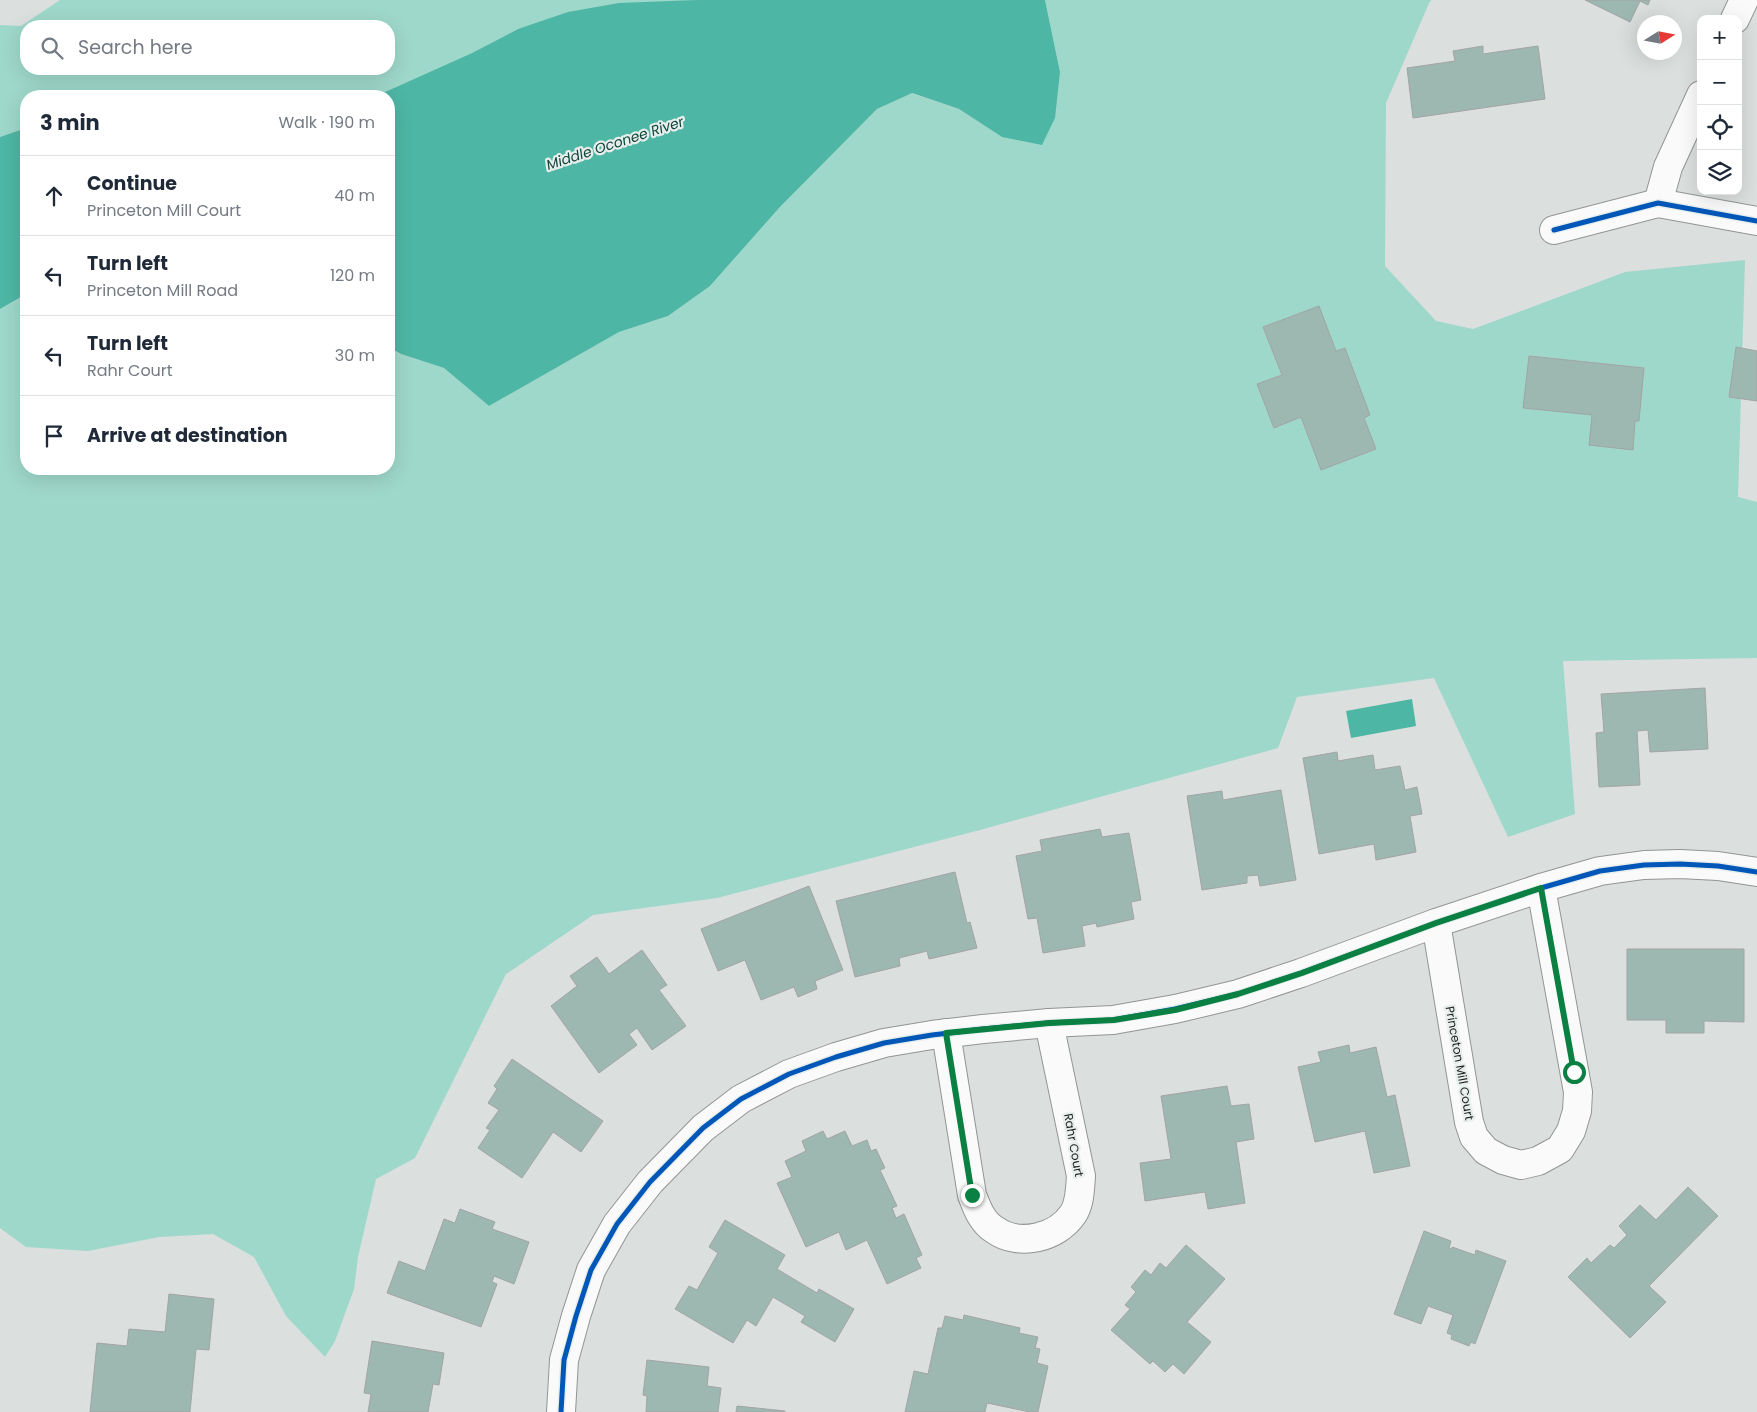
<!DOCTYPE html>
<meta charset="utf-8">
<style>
body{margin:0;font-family:Poppins,sans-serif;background:#f2f2f3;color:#1f2937}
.controls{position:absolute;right:15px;top:15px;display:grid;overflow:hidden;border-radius:10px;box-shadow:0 5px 20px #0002}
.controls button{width:45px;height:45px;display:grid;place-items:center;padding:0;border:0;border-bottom:1px solid #e0e1e3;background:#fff;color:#1f2937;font:25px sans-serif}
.compass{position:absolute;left:1637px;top:15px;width:45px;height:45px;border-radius:50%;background:#fff;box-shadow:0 5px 20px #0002;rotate:79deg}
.stop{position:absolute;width:15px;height:15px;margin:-11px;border:4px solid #0b8043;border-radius:50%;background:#fff}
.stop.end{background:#0b8043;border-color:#fff;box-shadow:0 1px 5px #0008}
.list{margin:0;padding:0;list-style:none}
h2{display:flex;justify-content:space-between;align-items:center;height:65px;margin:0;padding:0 20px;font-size:21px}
h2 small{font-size:16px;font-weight:400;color:#747a83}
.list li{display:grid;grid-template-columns:32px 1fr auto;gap:15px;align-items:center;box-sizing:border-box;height:80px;padding:0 20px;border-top:1px solid #e0e1e3}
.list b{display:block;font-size:19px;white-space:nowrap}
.list p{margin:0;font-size:16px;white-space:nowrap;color:#747a83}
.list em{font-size:16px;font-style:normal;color:#747a83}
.icon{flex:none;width:28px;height:28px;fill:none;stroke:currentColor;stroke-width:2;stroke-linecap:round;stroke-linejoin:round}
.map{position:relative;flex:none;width:1757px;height:1412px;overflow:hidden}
.search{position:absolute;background:#fff;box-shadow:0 5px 20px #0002;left:20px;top:20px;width:375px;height:55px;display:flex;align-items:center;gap:12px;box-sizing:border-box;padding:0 18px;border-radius:20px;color:#747a83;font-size:19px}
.panel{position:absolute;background:#fff;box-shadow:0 5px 20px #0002;left:20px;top:90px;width:375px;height:385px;border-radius:20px}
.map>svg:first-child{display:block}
.green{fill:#9ed8ca;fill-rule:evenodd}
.water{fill:#4eb6a4}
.building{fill:#9db7b1;stroke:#a2a5a4}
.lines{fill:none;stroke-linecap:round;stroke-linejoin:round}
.minor-casing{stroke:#929594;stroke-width:30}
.minor{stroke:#fafafa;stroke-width:28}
.cycleway-casing{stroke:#e7eeec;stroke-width:8}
.cycleway{stroke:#0057b8;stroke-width:5}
.route{stroke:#0b8043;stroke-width:6}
.labels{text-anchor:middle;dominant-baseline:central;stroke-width:4.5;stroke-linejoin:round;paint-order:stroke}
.street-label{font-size:12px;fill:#1c1e1d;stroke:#e7eeec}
.water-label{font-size:14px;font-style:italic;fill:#10473c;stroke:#e7eeec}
</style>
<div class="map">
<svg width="1757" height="1412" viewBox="0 0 1757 1412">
<rect width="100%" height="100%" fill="#dbdfdd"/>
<g class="green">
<path d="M60,0H696L518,29L472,53L376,96H26V128L0,137V25L21,26ZM26,26H389V69H26Z"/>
<polygon points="1045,0 1432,0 1430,1 1386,103 1385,266 1436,321 1473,329 1625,272 1745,260 1738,497 1757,502 1757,658 1563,661 1575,814 1508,837 1434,678 1297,697 1278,748 980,830 717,898 593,915 506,974 415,1158 376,1179 358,1257 354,1289 335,1341 325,1357 286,1316 254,1257 213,1234 159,1237 88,1251 26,1247 0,1228 0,309 26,294 26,469 389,469 389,347 401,354 444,368 489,406 619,332 668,316 710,286 779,208 877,109 911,93 959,109 1002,137 1060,72"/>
</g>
<g class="water">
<polygon points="696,0 1045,0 1060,72 1055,118 1042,145 1002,137 959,109 912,93 877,109 779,208 710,286 668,316 619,332 489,406 444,368 401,354 389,347 389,96 376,96 472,53 518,29 568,12 619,3"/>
<polygon points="26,128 26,294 0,309 0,137"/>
<polygon points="1412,699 1416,726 1351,738 1346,711"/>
</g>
<g class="building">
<polygon points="1585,0 1650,0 1648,5 1640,1 1630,22"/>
<polygon points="1483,46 1483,54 1538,46 1545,99 1413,118 1407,68 1455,61 1453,51"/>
<polygon points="1319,306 1336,351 1345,348 1370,415 1364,418 1376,449 1321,470 1301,417 1274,428 1257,384 1282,375 1263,327"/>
<polygon points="1736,347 1757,351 1757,401 1729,397"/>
<polygon points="1529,356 1644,368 1639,421 1635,421 1633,450 1589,445 1592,415 1523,408"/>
<polygon points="1705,688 1708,749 1650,752 1648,730 1637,731 1640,785 1599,787 1596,733 1604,732 1601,694"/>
<polygon points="1337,752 1338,761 1373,755 1375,770 1400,766 1405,790 1417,787 1422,814 1410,816 1416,852 1376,860 1374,844 1319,854 1303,758"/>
<polygon points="1281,790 1296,880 1260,886 1258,875 1247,876 1247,883 1202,890 1187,796 1222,791 1223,800"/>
<polygon points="1100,829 1102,837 1129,833 1141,900 1131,902 1134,919 1097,927 1096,923 1082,926 1085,946 1043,953 1037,918 1028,919 1016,856 1042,851 1040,840"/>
<polygon points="955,872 967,923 970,922 977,948 929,959 927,951 899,958 900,966 855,977 836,901"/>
<polygon points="809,886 843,970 815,981 817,989 798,997 794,987 761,1000 745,960 718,971 701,929"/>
<polygon points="1627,949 1744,949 1744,1022 1704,1021 1704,1033 1666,1033 1666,1020 1627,1020"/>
<polygon points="642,950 667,985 659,990 686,1026 652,1050 637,1028 629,1034 637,1045 599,1073 551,1006 577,986 570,976 597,957 609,974"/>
<polygon points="1349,1045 1350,1053 1376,1047 1387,1097 1395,1095 1410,1166 1374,1173 1365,1131 1315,1142 1298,1067 1321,1062 1318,1052"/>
<polygon points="512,1059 603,1121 581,1152 553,1132 522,1178 478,1148 490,1130 486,1128 499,1110 488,1103 497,1089 494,1086"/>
<polygon points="1227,1086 1231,1106 1249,1104 1254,1139 1236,1142 1245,1203 1208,1209 1205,1192 1145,1201 1140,1163 1171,1159 1161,1096"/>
<polygon points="823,1131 827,1139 845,1131 852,1146 867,1140 871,1151 876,1149 885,1168 880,1170 897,1206 892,1208 896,1218 904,1214 922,1255 916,1258 921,1268 887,1284 867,1240 846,1250 839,1232 806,1247 777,1183 792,1177 785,1161 806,1151 802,1141"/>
<polygon points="1688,1187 1718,1216 1649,1286 1666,1302 1630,1338 1568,1277 1587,1258 1591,1263 1610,1245 1614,1248 1627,1235 1619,1226 1640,1205 1656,1220"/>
<polygon points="460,1209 495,1222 492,1229 529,1242 514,1284 494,1276 492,1282 497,1284 481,1327 387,1293 399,1261 425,1271 444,1219 455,1223"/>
<polygon points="725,1220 785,1255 777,1269 817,1293 819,1289 854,1309 835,1342 801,1322 805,1316 773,1297 756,1326 747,1320 733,1343 675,1309 689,1286 697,1290 718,1253 709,1247"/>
<polygon points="1424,1231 1451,1241 1449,1248 1452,1249 1452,1247 1475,1255 1476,1250 1506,1261 1475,1344 1471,1342 1469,1346 1451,1339 1452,1335 1447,1333 1453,1315 1428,1306 1421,1324 1394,1314"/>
<polygon points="1186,1245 1225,1279 1187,1322 1211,1342 1184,1374 1173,1364 1165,1372 1153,1361 1150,1364 1111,1330 1130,1309 1125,1305 1136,1292 1131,1287 1145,1270 1151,1275 1160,1263 1166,1268"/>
<polygon points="169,1294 214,1299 209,1350 196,1349 190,1412 90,1412 97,1343 127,1346 129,1329 165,1332"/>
<polygon points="964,1315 1020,1328 1019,1333 1038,1337 1035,1348 1040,1349 1037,1363 1048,1366 1038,1412 1030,1412 987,1403 985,1412 905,1412 914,1371 928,1374 938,1328 942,1328 945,1316 963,1320"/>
<polygon points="372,1341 444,1353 439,1385 433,1384 428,1412 368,1412 371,1394 364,1393"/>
<polygon points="647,1360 709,1367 707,1386 721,1388 718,1412 646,1412 647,1396 643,1395"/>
<polygon points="737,1406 785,1411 785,1412 736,1412"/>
</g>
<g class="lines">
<defs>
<g id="minor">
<polyline points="1735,19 1744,0"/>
<polyline points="1658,203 1668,167 1701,95"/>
<polyline points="1554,230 1658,203 1757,221"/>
<polyline points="1436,923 1469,1122 1474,1137 1486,1151 1503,1160 1521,1165 1538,1161 1560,1149 1571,1131 1577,1111 1578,1092 1541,888"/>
<path d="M946,1033L972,1195C977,1208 982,1222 995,1230C1019,1247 1057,1238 1073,1214C1080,1204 1080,1188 1081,1176L1049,1023"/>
<polyline points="561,1412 564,1360 576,1316 591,1270 617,1224 650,1182 703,1128 741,1099 789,1074 836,1057 884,1043 932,1035 983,1029 1049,1023 1113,1020 1175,1009 1238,994 1301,973 1436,923 1541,888 1600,871 1644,865 1680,864 1718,866 1757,872"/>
</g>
</defs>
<use href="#minor" class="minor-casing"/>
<use href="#minor" class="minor"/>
<defs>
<g id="cycleway">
<polyline points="1554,230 1658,203 1757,221"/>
<polyline points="561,1412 564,1360 576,1316 591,1270 617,1224 650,1182 703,1128 741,1099 789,1074 836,1057 884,1043 932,1035 983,1029 1049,1023 1113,1020 1175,1009 1238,994 1301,973 1436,923 1541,888 1600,871 1644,865 1680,864 1718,866 1757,872"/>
</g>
</defs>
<use href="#cycleway" class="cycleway-casing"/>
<use href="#cycleway" class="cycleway"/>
</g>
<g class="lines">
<polyline class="route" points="972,1195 946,1033 1049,1023 1114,1020 1175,1010 1238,994 1302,973 1436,923 1541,888 1574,1072"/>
</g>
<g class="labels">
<g class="street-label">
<text transform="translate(1460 1063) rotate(80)">Princeton Mill Court</text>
<text transform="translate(1074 1145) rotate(80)">Rahr Court</text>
</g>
<g class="water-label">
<text transform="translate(615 143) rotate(-18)">Middle Oconee River</text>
</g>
</g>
</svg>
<div class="controls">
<button>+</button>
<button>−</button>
<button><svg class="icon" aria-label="locate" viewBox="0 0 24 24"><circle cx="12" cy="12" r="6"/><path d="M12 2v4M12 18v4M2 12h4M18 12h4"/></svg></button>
<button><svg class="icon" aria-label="layers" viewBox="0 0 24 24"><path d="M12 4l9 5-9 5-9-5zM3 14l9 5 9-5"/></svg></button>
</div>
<svg class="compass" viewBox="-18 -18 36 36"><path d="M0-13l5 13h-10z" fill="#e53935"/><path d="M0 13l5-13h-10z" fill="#747a83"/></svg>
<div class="stop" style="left:1574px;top:1072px"></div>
<div class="stop end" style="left:972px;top:1195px"></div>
<div class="search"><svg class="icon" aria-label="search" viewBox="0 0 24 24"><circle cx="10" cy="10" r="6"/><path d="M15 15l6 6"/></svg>Search here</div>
<section class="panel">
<h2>3 min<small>Walk · 190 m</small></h2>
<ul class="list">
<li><svg class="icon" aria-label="ahead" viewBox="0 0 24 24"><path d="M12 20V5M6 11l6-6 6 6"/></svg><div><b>Continue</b><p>Princeton Mill Court</p></div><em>40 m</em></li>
<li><svg class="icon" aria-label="left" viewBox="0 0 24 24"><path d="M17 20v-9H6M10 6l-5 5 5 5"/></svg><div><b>Turn left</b><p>Princeton Mill Road</p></div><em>120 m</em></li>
<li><svg class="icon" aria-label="left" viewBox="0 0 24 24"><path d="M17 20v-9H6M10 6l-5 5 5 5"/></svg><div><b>Turn left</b><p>Rahr Court</p></div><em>30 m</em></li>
<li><svg class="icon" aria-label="arrive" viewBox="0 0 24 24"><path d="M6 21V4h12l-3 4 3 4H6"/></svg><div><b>Arrive at destination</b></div></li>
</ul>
</section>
</div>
